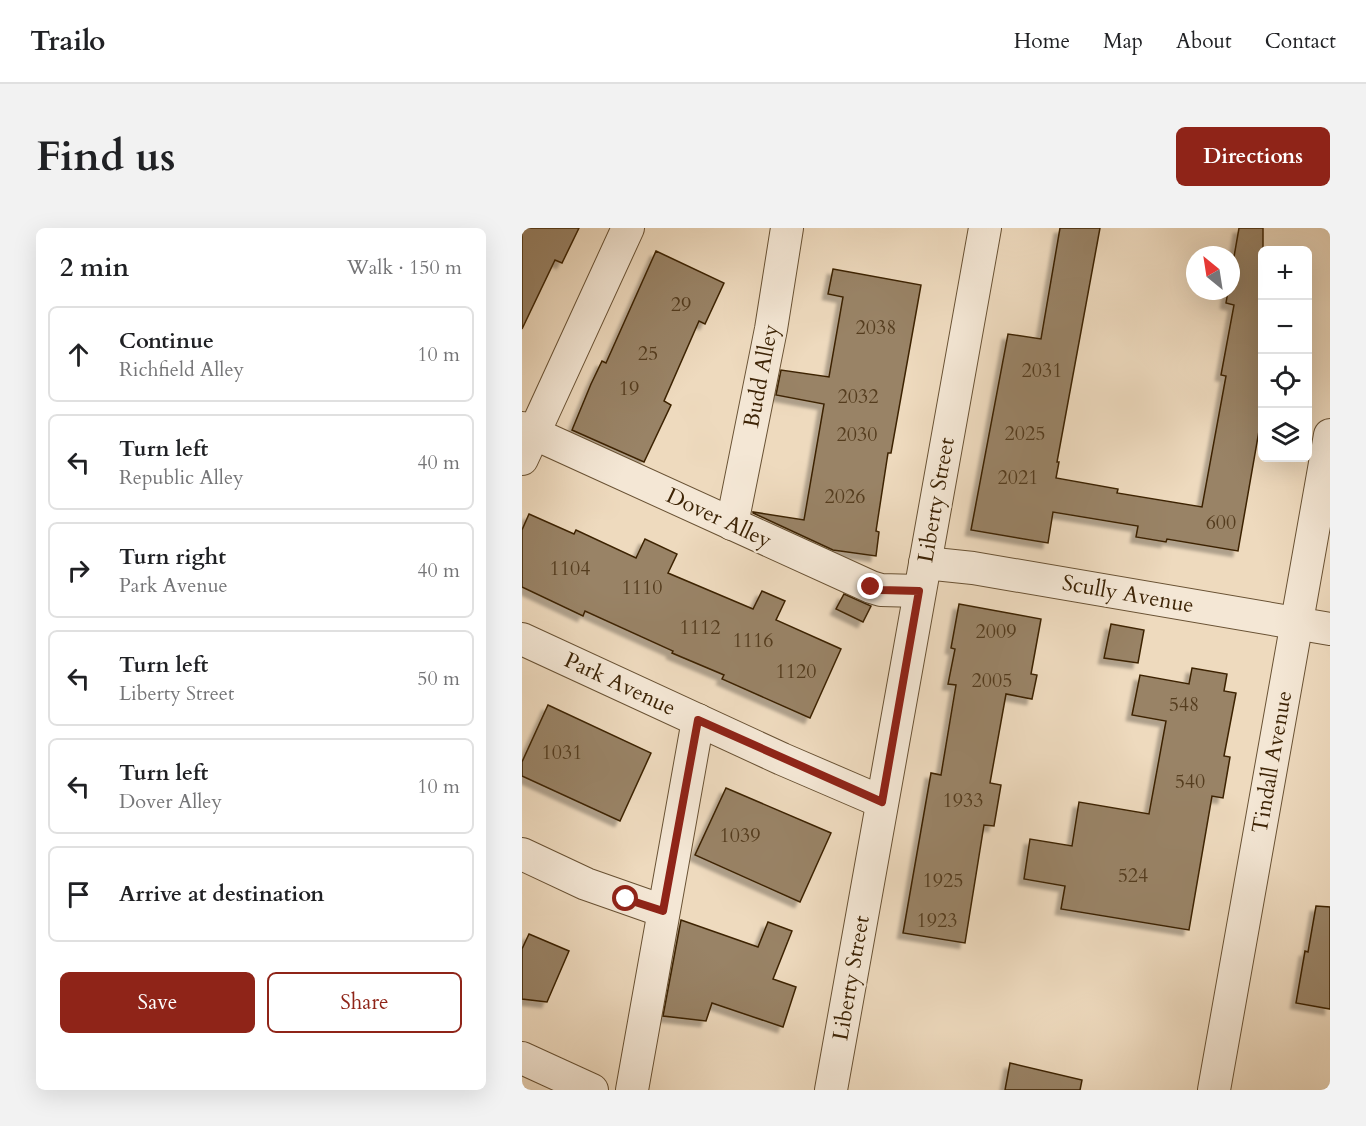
<!DOCTYPE html>
<meta charset="utf-8">
<style>
body{margin:0;font-family:Cardo,serif;background:#f2f2f2;color:#202124}
.controls{position:absolute;right:18px;top:18px;display:grid;overflow:hidden;border-radius:9px;box-shadow:0 6px 24px #0002}
.controls button{width:54px;height:54px;display:grid;place-items:center;padding:0;border:0;border-bottom:2px solid #e0e0e0;background:#fff;color:#202124;font:30px sans-serif}
.compass{position:absolute;left:664px;top:18px;width:54px;height:54px;border-radius:50%;background:#fff;box-shadow:0 6px 24px #0002;rotate:330deg}
.stop{position:absolute;width:18px;height:18px;margin:-14px;border:4px solid #8f2418;border-radius:50%;background:#fff}
.stop.end{background:#8f2418;border-color:#fff;box-shadow:0 2px 6px #0008}
.list{margin:0;padding:0;list-style:none}
h2{display:flex;justify-content:space-between;align-items:center;height:78px;margin:0;padding:0 24px;font-size:26px}
h2 small{font-size:20px;font-weight:400;color:#757577}
.list li{display:grid;grid-template-columns:39px 1fr auto;gap:18px;align-items:center;box-sizing:border-box;height:96px;margin:0 12px 12px;padding:0 12px;border:2px solid #e0e0e0;border-radius:9px}
.list b{display:block;font-size:22px;white-space:nowrap}
.list p{margin:0;font-size:20px;white-space:nowrap;color:#757577}
.list em{font-size:20px;font-style:normal;color:#757577}
.actions{display:flex;gap:12px;padding:18px 24px}
.actions a{flex:1;padding:14px 0;border:2px solid #8f2418;border-radius:9px;text-align:center;font-size:21px;color:#8f2418}
.actions .main{background:#8f2418;color:#fff}
.icon{flex:none;width:33px;height:33px;fill:none;stroke:currentColor;stroke-width:2;stroke-linecap:round;stroke-linejoin:round}
.map{position:relative;flex:none;width:808px;height:862px;overflow:hidden;border-radius:9px}
header{display:flex;align-items:center;gap:36px;box-sizing:border-box;height:84px;padding:0 30px;background:#fff;border-bottom:2px solid #e0e0e0}
header strong{font-size:28px}
nav{display:flex;gap:33px;margin-inline-start:auto;font-size:21px}
.intro{display:flex;align-items:center;justify-content:space-between;box-sizing:border-box;height:144px;padding:0 36px}
h1{margin:0;font-size:42px}
.button{padding:15px 27px;border-radius:9px;background:#8f2418;color:#fff;font-size:21px;font-weight:700}
main{display:flex;gap:36px;padding:0 36px}
aside{flex:1;background:#fff;border-radius:9px;box-shadow:0 6px 24px #0002}
.map>svg:first-child{display:block}
.building{fill:#998366;stroke:#3d2406;stroke-width:1.5;filter:url(#shadow)}
.lines{fill:none;stroke-linecap:round;stroke-linejoin:round}
.minor-casing{stroke:#695234;stroke-width:34}
.minor{stroke:#f4e7d5;stroke-width:32}
.route{stroke:#8f2418;stroke-width:8}
.labels{text-anchor:middle;dominant-baseline:central;stroke-width:5;stroke-linejoin:round;paint-order:stroke}
.number-label{font-size:20px;fill:#543c1e}
.street-label{font-size:22px;fill:#3d2406;stroke:#f4e7d5}
</style>
<header>
<strong>Trailo</strong>
<nav><a>Home</a><a>Map</a><a>About</a><a>Contact</a></nav>
</header>
<div class="intro"><h1>Find us</h1><a class="button">Directions</a></div>
<main>
<aside>
<h2>2 min<small>Walk · 150 m</small></h2>
<ul class="list">
<li><svg class="icon" aria-label="ahead" viewBox="0 0 24 24"><path d="M12 20V5M6 11l6-6 6 6"/></svg><div><b>Continue</b><p>Richfield Alley</p></div><em>10 m</em></li>
<li><svg class="icon" aria-label="left" viewBox="0 0 24 24"><path d="M17 20v-9H6M10 6l-5 5 5 5"/></svg><div><b>Turn left</b><p>Republic Alley</p></div><em>40 m</em></li>
<li><svg class="icon" aria-label="right" viewBox="0 0 24 24"><path d="M7 20v-9h11M14 6l5 5-5 5"/></svg><div><b>Turn right</b><p>Park Avenue</p></div><em>40 m</em></li>
<li><svg class="icon" aria-label="left" viewBox="0 0 24 24"><path d="M17 20v-9H6M10 6l-5 5 5 5"/></svg><div><b>Turn left</b><p>Liberty Street</p></div><em>50 m</em></li>
<li><svg class="icon" aria-label="left" viewBox="0 0 24 24"><path d="M17 20v-9H6M10 6l-5 5 5 5"/></svg><div><b>Turn left</b><p>Dover Alley</p></div><em>10 m</em></li>
<li><svg class="icon" aria-label="arrive" viewBox="0 0 24 24"><path d="M6 21V4h12l-3 4 3 4H6"/></svg><div><b>Arrive at destination</b></div></li>
</ul>
<div class="actions"><a class="main">Save</a><a>Share</a></div>
</aside>
<div class="map">
<svg width="808" height="862" viewBox="0 0 808 862">
<defs>
<filter id="shadow"><feDropShadow dx="-5.5" dy="5.5" stdDeviation="1.5" flood-color="#0004"/></filter>
</defs>
<rect width="100%" height="100%" fill="#eedabe"/>
<filter id="stains"><feTurbulence type="fractalNoise" baseFrequency=".00333" numOctaves="4"/><feColorMatrix values="0 0 0 0 .2 0 0 0 0 .09 0 0 0 0 .02 0 0 0 .5 -.17"/></filter>
<radialGradient id="worn" r=".72"><stop offset=".6" stop-color="#630" stop-opacity="0"/><stop offset="1" stop-color="#630" stop-opacity=".3"/></radialGradient>
<g class="building">
<polygon points="0,0 57,0 40,35 33,32 0,101"/>
<polygon points="538,0 578,0 535,234 537,234 534,250 596,261 595,265 680,279 704,148 699,147 712,77 704,75 706,63 709,63 709,46 717,0 741,0 741,180 716,323 645,311 644,314 614,309 616,298 531,284 526,315 449,302 486,106 519,111"/>
<polygon points="134,23 202,55 183,96 177,93 142,173 149,177 122,234 50,202 69,156 80,133 84,135"/>
<polygon points="311,41 399,57 369,225 366,225 354,303 357,304 354,328 311,322 231,285 231,284 282,292 302,176 254,167 259,142 307,149 321,69 306,66"/>
<polygon points="7,286 52,306 54,302 114,330 123,311 155,326 146,345 231,381 240,363 263,373 254,392 319,421 288,490 200,451 202,447 150,425 151,423 63,383 61,388 0,359 0,302"/>
<polygon points="322,366 349,378 341,394 314,381"/>
<polygon points="437,376 519,391 509,446 515,447 510,471 484,466 468,555 479,557 472,598 462,597 443,715 381,705 409,545 419,547 434,457 426,456 433,421 429,420"/>
<polygon points="589,396 622,402 616,435 582,430"/>
<polygon points="670,440 705,446 702,463 714,465 702,528 708,529 701,570 690,568 667,702 539,681 543,658 502,651 508,611 550,618 557,574 627,586 644,493 610,487 618,447 667,456"/>
<polygon points="26,477 129,525 98,593 0,548 0,534"/>
<polygon points="204,560 309,605 278,674 173,627"/>
<polygon points="794,678 808,679 808,781 774,775 783,723 786,724"/>
<polygon points="159,692 236,719 246,694 270,703 251,751 274,759 261,799 190,775 184,793 141,788"/>
<polygon points="7,706 47,723 25,774 0,771 0,721"/>
<polygon points="488,835 560,852 558,862 483,862"/>
</g>
<g class="lines">
<defs>
<g id="minor">
<polyline points="0,200 349,359 359,362 397,363"/>
<polyline points="0,231 106,0"/>
<polyline points="210,296 249,101 265,0"/>
<polyline points="403,335 451,340 808,401"/>
<polyline points="0,411 260,531 360,574"/>
<polyline points="0,626 64,656 141,683"/>
<polyline points="0,830 70,862"/>
<polyline points="110,862 176,492"/>
<polyline points="309,862 463,0"/>
<polyline points="692,862 808,207"/>
</g>
</defs>
<use href="#minor" class="minor-casing"/>
<use href="#minor" class="minor"/>
</g>
<g class="lines">
<polyline class="route" points="104,671 141,683 176,492 360,574 397,363 359,362 349,359"/>
</g>
<g class="labels">
<g class="number-label">
<text x="159" y="76">29</text>
<text x="354" y="99">2038</text>
<text x="126" y="125">25</text>
<text x="520" y="142">2031</text>
<text x="107" y="160">19</text>
<text x="336" y="168">2032</text>
<text x="503" y="205">2025</text>
<text x="335" y="206">2030</text>
<text x="496" y="249">2021</text>
<text x="323" y="268">2026</text>
<text x="699" y="294">600</text>
<text x="48" y="340">1104</text>
<text x="120" y="359">1110</text>
<text x="178" y="399">1112</text>
<text x="474" y="403">2009</text>
<text x="231" y="412">1116</text>
<text x="274" y="443">1120</text>
<text x="470" y="452">2005</text>
<text x="662" y="476">548</text>
<text x="40" y="524">1031</text>
<text x="668" y="553">540</text>
<text x="441" y="572">1933</text>
<text x="218" y="607">1039</text>
<text x="611" y="647">524</text>
<text x="421" y="652">1925</text>
<text x="415" y="692">1923</text>
</g>
<g class="street-label">
<text transform="translate(239 148) rotate(-79)">Budd Alley</text>
<text transform="translate(414 272) rotate(-80)">Liberty Street</text>
<text transform="translate(197 290) rotate(25)">Dover Alley</text>
<text transform="translate(606 366) rotate(10)">Scully Avenue</text>
<text transform="translate(98 456) rotate(25)">Park Avenue</text>
<text transform="translate(750 534) rotate(-80)">Tindall Avenue</text>
<text transform="translate(329 750) rotate(-80)">Liberty Street</text>
</g>
</g>
<rect width="100%" height="100%" filter="url(#stains)"/>
<rect width="100%" height="100%" fill="url(#worn)"/>
</svg>
<div class="controls">
<button>+</button>
<button>−</button>
<button><svg class="icon" aria-label="locate" viewBox="0 0 24 24"><circle cx="12" cy="12" r="6"/><path d="M12 2v4M12 18v4M2 12h4M18 12h4"/></svg></button>
<button><svg class="icon" aria-label="layers" viewBox="0 0 24 24"><path d="M12 4l9 5-9 5-9-5zM3 14l9 5 9-5"/></svg></button>
</div>
<svg class="compass" viewBox="-18 -18 36 36"><path d="M0-13l5 13h-10z" fill="#e53935"/><path d="M0 13l5-13h-10z" fill="#757577"/></svg>
<div class="stop" style="left:104px;top:671px"></div>
<div class="stop end" style="left:349px;top:359px"></div>
</div>
</main>
